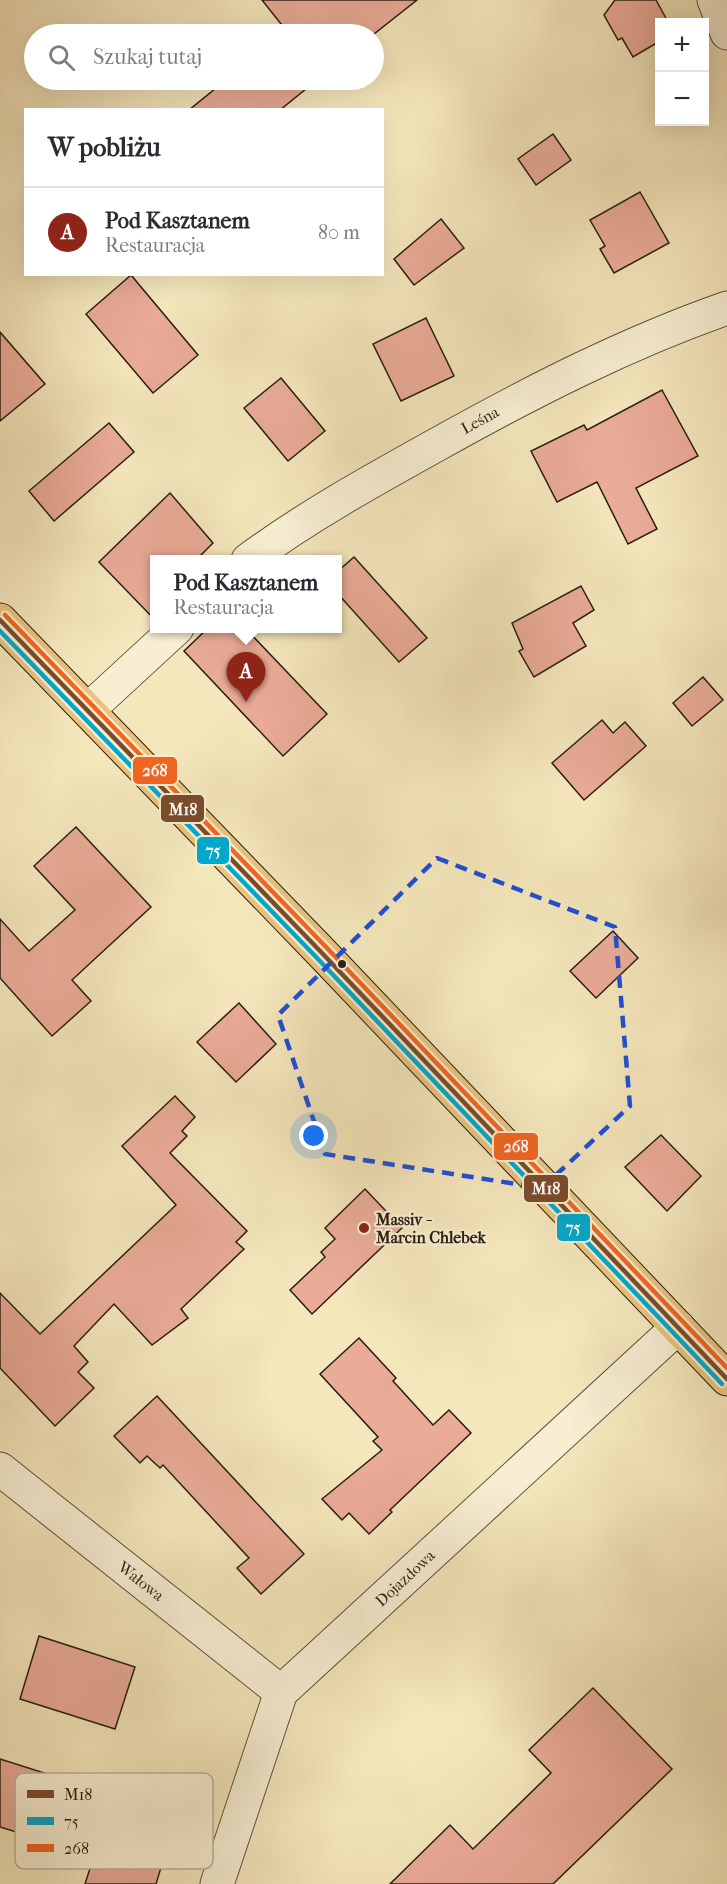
<!DOCTYPE html>
<html lang="pl">
<meta charset="utf-8">
<style>
body{margin:0;font-family:"IM FELL French Canon",serif;background:#f7f7f7;color:#2b2b33}
.controls{position:absolute;right:18px;top:18px;display:grid;overflow:hidden;border-radius:0px;box-shadow:0 6px 24px #0002}
.controls button{width:54px;height:54px;display:grid;place-items:center;padding:0;border:0;border-bottom:2px solid #e1e1e2;background:#fff;color:#2b2b33;font:30px sans-serif}
.you{position:absolute;left:314px;top:1136px;width:21px;height:21px;margin:-15px;border:4px solid #fff;border-radius:50%;background:#1a73e8;box-shadow:0 0 0 9px #1a73e833}
.badge{display:grid;place-items:center;width:39px;height:39px;border-radius:50%;background:#8f2418;color:#fff;font-size:20px;font-weight:700}
.pin{position:absolute;translate:-50% -50px;filter:drop-shadow(0 2px 3px #0008)}
.pin::after{content:'';position:absolute;top:32px;width:21px;height:18px;background:inherit;clip-path:polygon(0 0,100% 0,50% 100%)}
.popup{position:absolute;left:150px;top:555px;width:192px;height:78px;box-sizing:border-box;display:grid;place-content:center;border-radius:0px;background:#fff;filter:drop-shadow(0 2px 4px #0005);font-size:20px;white-space:nowrap;color:#7c7c81}
.popup b{font-size:22px;color:#2b2b33}
.popup::after{content:'';position:absolute;left:50%;top:100%;margin-left:-12px;border:12px solid transparent;border-top-color:#fff}
.list{margin:0;padding:0;list-style:none}
h2{display:flex;justify-content:space-between;align-items:center;height:78px;margin:0;padding:0 24px;font-size:26px}
h2 small{font-size:20px;font-weight:400;color:#7c7c81}
.list li{display:grid;grid-template-columns:39px 1fr auto;gap:18px;align-items:center;box-sizing:border-box;height:90px;padding:0 24px;border-top:2px solid #e1e1e2}
.list b{display:block;font-size:22px;white-space:nowrap}
.list p{margin:0;font-size:20px;white-space:nowrap;color:#7c7c81}
.list em{font-size:20px;font-style:normal;color:#7c7c81}
.icon{flex:none;width:33px;height:33px;fill:none;stroke:currentColor;stroke-width:2;stroke-linecap:round;stroke-linejoin:round}
.map{position:relative;flex:none;width:727px;height:1884px;overflow:hidden}
.search{position:absolute;background:#fff;box-shadow:0 6px 24px #0002;left:24px;top:24px;width:360px;height:66px;display:flex;align-items:center;gap:15px;box-sizing:border-box;padding:0 21px;border-radius:33px;color:#7c7c81;font-size:22px}
.panel{position:absolute;background:#fff;box-shadow:0 6px 24px #0002;left:24px;top:108px;width:360px;height:168px;border-radius:0px}
.map>svg:first-child{display:block}
.building{fill:#eaab97;stroke:#271e12;stroke-width:1.5}
.lines{fill:none;stroke-linecap:round;stroke-linejoin:round}
.minor-casing{stroke:#5a503c;stroke-width:35}
.primary-casing{stroke:#271e12;stroke-width:35}
.minor{stroke:#f8efd3;stroke-width:33}
.primary{stroke:#eac47e;stroke-width:33}
.bus-1-casing{stroke:#f8efd3;stroke-width:9}
.bus-2-casing{stroke:#f8efd3;stroke-width:9}
.bus-3-casing{stroke:#f8efd3;stroke-width:9}
.bus-1{stroke:#7a4b2a;stroke-width:4.5}
.bus-2{stroke:#00a9ce;stroke-width:4.5}
.bus-3{stroke:#f26522;stroke-width:4.5}
.marked{fill:none;stroke:#1d4ed8;stroke-width:4.5;stroke-dasharray:12 8;stroke-linejoin:round}
.bus-dot{fill:#271e12;stroke:#f8efd3;stroke-width:2}
.poi-dot{fill:#8f2418;stroke:#f8efd3;stroke-width:2}
.labels{text-anchor:middle;dominant-baseline:central;stroke-width:4.5;stroke-linejoin:round;paint-order:stroke}
.street-label{font-size:16px;fill:#271e12;stroke:#f8efd3}
.poi-label{font-size:16px;font-weight:bold;fill:#271e12;stroke:#f8efd3;text-anchor:start}
.key{fill:#f8efd3;stroke:#b9b099;stroke-width:1.5}
.key-label{font-size:16px;fill:#271e12}
.line-badge{stroke:#f8efd3;stroke-width:2}
.badge-label{font-size:16px;text-anchor:middle;font-weight:bold;fill:#fff}
</style>
<div class="map">
<svg width="727" height="1884" viewBox="0 0 727 1884">
<rect width="100%" height="100%" fill="#f5e7bc"/>
<filter id="stains"><feTurbulence type="fractalNoise" baseFrequency=".00333" numOctaves="4"/><feColorMatrix values="0 0 0 0 .2 0 0 0 0 .09 0 0 0 0 .02 0 0 0 .5 -.17"/></filter>
<radialGradient id="worn" r=".72"><stop offset=".6" stop-color="#630" stop-opacity="0"/><stop offset="1" stop-color="#630" stop-opacity=".3"/></radialGradient>
<g class="building">
<polygon points="262,0 417,0 374,34 289,34"/>
<polygon points="615,0 656,0 668,22 660,22 660,41 633,57 622,38 618,40 604,15"/>
<polygon points="226,80 317,80 280,110 189,110"/>
<polygon points="553,134 571,160 536,185 518,159"/>
<polygon points="640,192 669,243 614,273 600,249 605,246 590,220"/>
<polygon points="441,219 464,248 414,285 394,259"/>
<polygon points="131,275 198,355 153,393 86,314"/>
<polygon points="426,318 454,376 401,401 373,344"/>
<polygon points="0,332 45,384 0,421"/>
<polygon points="281,378 325,431 288,461 244,408"/>
<polygon points="662,390 698,456 636,488 657,529 628,544 597,482 557,502 531,451 584,425 587,430"/>
<polygon points="109,423 134,452 54,521 29,491"/>
<polygon points="170,493 213,543 196,560 154,560 154,619 99,562"/>
<polygon points="354,557 427,638 399,662 338,594 338,571"/>
<polygon points="581,586 594,610 573,623 586,646 534,677 519,651 523,649 512,623"/>
<polygon points="208,628 245,628 327,714 283,756 184,651"/>
<polygon points="703,677 723,700 692,726 673,703"/>
<polygon points="602,720 613,733 625,722 646,746 584,800 552,763"/>
<polygon points="76,827 151,907 72,980 91,1001 52,1036 0,978 0,919 29,951 75,910 34,866"/>
<polygon points="613,931 638,958 596,998 570,971"/>
<polygon points="239,1003 276,1044 236,1082 197,1042"/>
<polygon points="175,1096 195,1117 182,1131 187,1136 170,1153 247,1231 236,1242 244,1249 181,1309 188,1318 152,1345 114,1304 74,1346 88,1362 78,1372 94,1388 55,1426 0,1368 0,1293 40,1334 176,1205 122,1146"/>
<polygon points="661,1135 701,1176 667,1211 625,1167"/>
<polygon points="365,1189 402,1228 312,1314 290,1290 325,1257 321,1252 335,1239 325,1228"/>
<polygon points="359,1338 396,1378 393,1381 433,1425 449,1410 471,1433 390,1510 392,1512 369,1534 349,1513 342,1520 322,1499 382,1450 373,1441 378,1437 320,1374"/>
<polygon points="157,1396 304,1554 261,1594 237,1568 249,1558 163,1465 160,1468 147,1456 140,1463 114,1436"/>
<polygon points="39,1636 135,1667 115,1729 20,1699"/>
<polygon points="593,1688 672,1769 553,1884 390,1884 450,1825 473,1849 551,1773 529,1750"/>
<polygon points="0,1759 177,1815 156,1884 85,1884 94,1856 0,1827"/>
</g>
<g class="lines">
<defs>
<g id="minor">
<polyline points="714,0 727,33"/>
<path d="M248,560C308,516 373,480 438,444C531,392 627,343 727,308"/>
<polyline points="88,710 177,628"/>
<polyline points="0,1469 281,1692"/>
<polyline points="217,1884 281,1692 678,1327"/>
</g>
<polyline id="primary" points="0,620 322,953 727,1379"/>
</defs>
<use href="#minor" class="minor-casing"/>
<use href="#primary" class="primary-casing"/>
<use href="#minor" class="minor"/>
<use href="#primary" class="primary"/>
<defs>
<polyline id="bus-1" points="0,620 322,953 727,1379"/>
<polyline id="bus-2" points="0,631 317,958 722,1384"/>
<polyline id="bus-3" points="5,615 327,948 727,1368"/>
</defs>
<use href="#bus-1" class="bus-1-casing"/>
<use href="#bus-2" class="bus-2-casing"/>
<use href="#bus-3" class="bus-3-casing"/>
<use href="#bus-1" class="bus-1"/>
<use href="#bus-2" class="bus-2"/>
<use href="#bus-3" class="bus-3"/>
</g>
<path class="marked" d="M437,858L615,927L630,1106L542,1188L325,1154L278,1015Z"/>
<circle class="bus-dot" cx="342" cy="964" r="5"/>
<circle class="poi-dot" cx="364" cy="1228" r="6"/>
<g class="labels">
<g class="street-label">
<text transform="translate(480 420) rotate(-29)">Leśna</text>
<text transform="translate(405 1578) rotate(-43)">Dojazdowa</text>
<text transform="translate(141 1581) rotate(38)">Wałowa</text>
</g>
<g class="poi-label">
<text x="376" y="1219">Massiv -<tspan x="376" dy="18">Marcin Chlebek</tspan></text>
</g>
</g>
<rect x="15" y="1773" width="198" height="96" rx="9" class="key"/>
<rect x="27" y="1790" width="27" height="8" fill="#7a4b2a"/>
<rect x="27" y="1817" width="27" height="8" fill="#00a9ce"/>
<rect x="27" y="1844" width="27" height="8" fill="#f26522"/>
<g class="key-label">
<text x="64" y="1800">M18</text>
<text x="64" y="1827">75</text>
<text x="64" y="1854">268</text>
</g>
<g class="line-badge">
<rect x="132" y="756" width="46" height="29" rx="6" fill="#f26522"/>
<rect x="160" y="794" width="45" height="29" rx="6" fill="#7a4b2a"/>
<rect x="196" y="836" width="34" height="29" rx="6" fill="#00a9ce"/>
<rect x="493" y="1132" width="46" height="29" rx="6" fill="#f26522"/>
<rect x="523" y="1174" width="46" height="29" rx="6" fill="#7a4b2a"/>
<rect x="556" y="1213" width="35" height="29" rx="6" fill="#00a9ce"/>
</g>
<g class="badge-label">
<text x="155" y="776">268</text>
<text x="183" y="815">M18</text>
<text x="213" y="856">75</text>
<text x="516" y="1152">268</text>
<text x="546" y="1194">M18</text>
<text x="573" y="1233">75</text>
</g>
<rect width="100%" height="100%" filter="url(#stains)"/>
<rect width="100%" height="100%" fill="url(#worn)"/>
</svg>
<div class="controls">
<button>+</button>
<button>−</button>
</div>
<div class="you"></div>
<div class="pin badge" style="left:246px;top:702px">A</div>
<div class="popup"><b>Pod Kasztanem</b>Restauracja</div>
<div class="search"><svg class="icon" aria-label="search" viewBox="0 0 24 24"><circle cx="10" cy="10" r="6"/><path d="M15 15l6 6"/></svg>Szukaj tutaj</div>
<section class="panel">
<h2>W pobliżu<small></small></h2>
<ul class="list">
<li><span class="badge">A</span><div><b>Pod Kasztanem</b><p>Restauracja</p></div><em>80 m</em></li>
</ul>
</section>
</div>
